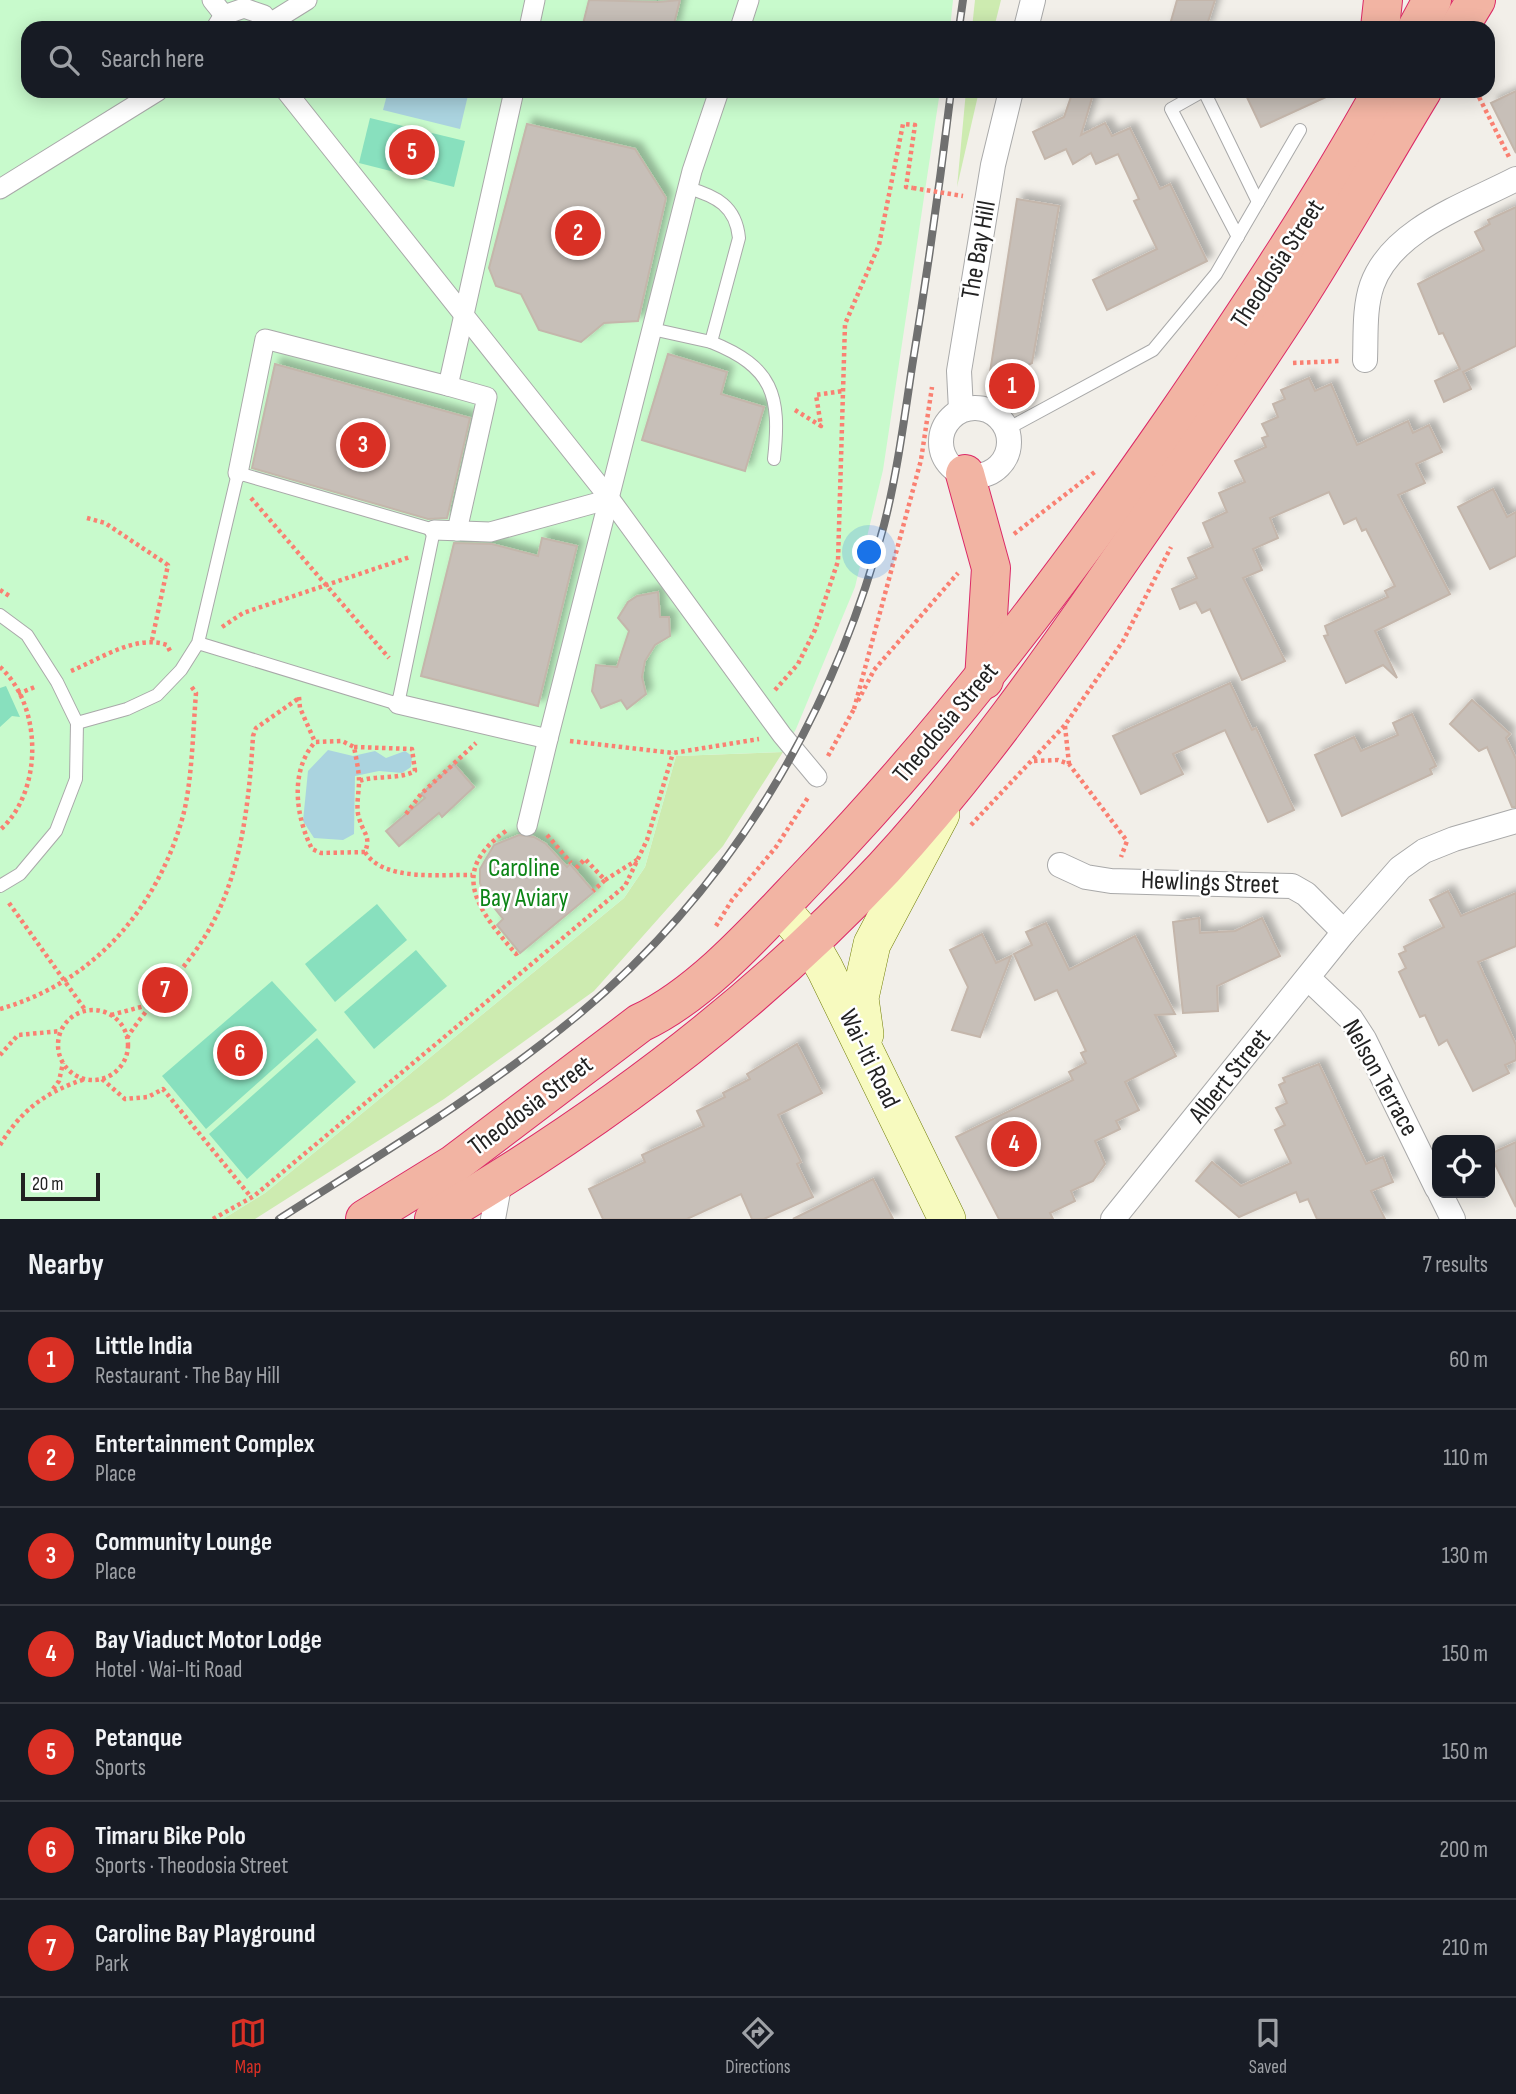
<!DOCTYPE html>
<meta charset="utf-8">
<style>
body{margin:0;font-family:"Sofia Sans Condensed",sans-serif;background:#20242c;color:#f1f3f6}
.controls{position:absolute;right:21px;bottom:21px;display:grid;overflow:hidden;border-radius:14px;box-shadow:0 4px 18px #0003}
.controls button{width:63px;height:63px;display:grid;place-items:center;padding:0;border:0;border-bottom:2px solid #363941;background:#171b24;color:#f1f3f6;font:35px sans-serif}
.scale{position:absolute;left:21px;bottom:18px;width:79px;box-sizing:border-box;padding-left:7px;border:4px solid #222;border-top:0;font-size:19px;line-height:24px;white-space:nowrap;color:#222;-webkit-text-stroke:5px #fff;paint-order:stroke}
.you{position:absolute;left:870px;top:553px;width:24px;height:24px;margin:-18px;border:5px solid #fff;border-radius:50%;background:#1a73e8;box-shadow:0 0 0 10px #1a73e833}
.badge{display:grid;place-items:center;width:46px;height:46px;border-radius:50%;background:#d93025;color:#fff;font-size:23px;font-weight:700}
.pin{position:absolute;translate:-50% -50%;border:4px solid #fff;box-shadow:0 2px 7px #0006}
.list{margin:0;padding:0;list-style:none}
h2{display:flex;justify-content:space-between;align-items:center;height:91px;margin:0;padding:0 28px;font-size:30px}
h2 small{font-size:23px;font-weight:400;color:#9ea1a6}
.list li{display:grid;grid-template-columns:46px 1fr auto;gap:21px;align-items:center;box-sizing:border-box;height:98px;padding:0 28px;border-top:2px solid #363941}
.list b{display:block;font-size:26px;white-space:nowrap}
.list p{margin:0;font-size:23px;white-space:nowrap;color:#9ea1a6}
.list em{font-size:23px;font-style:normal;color:#9ea1a6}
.icon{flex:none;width:38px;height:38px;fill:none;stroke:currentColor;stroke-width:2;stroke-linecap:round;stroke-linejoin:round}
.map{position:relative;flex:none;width:1516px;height:1219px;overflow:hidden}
.search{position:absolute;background:#171b24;box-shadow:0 4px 18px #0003;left:21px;right:21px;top:21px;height:77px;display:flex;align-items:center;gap:18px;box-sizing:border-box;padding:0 24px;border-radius:21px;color:#9ea1a6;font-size:26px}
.sheet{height:777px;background:#171b24}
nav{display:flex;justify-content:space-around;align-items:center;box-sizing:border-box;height:98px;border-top:2px solid #363941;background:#171b24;font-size:19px;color:#9ea1a6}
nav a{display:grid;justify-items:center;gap:4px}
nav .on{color:#d93025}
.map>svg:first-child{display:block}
.grass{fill:#cdebb0}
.park{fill:#c8facc}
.pitch{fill:#88e0be}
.water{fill:#aad3df}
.building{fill:#c7bfb8;stroke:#c4b6ab;stroke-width:2;filter:url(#shadow)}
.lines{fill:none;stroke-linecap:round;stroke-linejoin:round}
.service-casing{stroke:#a9a9a9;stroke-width:14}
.pedestrian-casing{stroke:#a9a9a9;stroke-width:21}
.minor-casing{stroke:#a9a9a9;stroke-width:26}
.secondary-casing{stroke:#707d05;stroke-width:38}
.trunk-casing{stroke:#dc2a67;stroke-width:40}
.path{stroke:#fa8072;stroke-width:4.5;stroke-dasharray:3.5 3.5;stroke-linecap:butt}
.service{stroke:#fff;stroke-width:12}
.pedestrian{stroke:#fff;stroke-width:19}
.minor{stroke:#fff;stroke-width:24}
.secondary{stroke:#f7fabf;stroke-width:37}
.trunk{stroke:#f2b4a3;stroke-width:38}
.rail-casing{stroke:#707070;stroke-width:8}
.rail{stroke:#fff;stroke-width:5;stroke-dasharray:16;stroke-linecap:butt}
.path-bridge{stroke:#fa8072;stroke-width:4.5;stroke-dasharray:3.5 3.5;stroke-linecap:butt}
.labels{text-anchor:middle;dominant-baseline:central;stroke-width:5;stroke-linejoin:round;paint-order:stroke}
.street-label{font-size:26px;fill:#222;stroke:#fff}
.park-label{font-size:26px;fill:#0c8416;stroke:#fff}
</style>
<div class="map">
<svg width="1516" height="1219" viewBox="0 0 1516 1219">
<defs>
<filter id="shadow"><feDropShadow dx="6" dy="-6" stdDeviation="3.5" flood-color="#0004"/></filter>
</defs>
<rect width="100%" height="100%" fill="#f2efe9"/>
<g class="grass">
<polygon points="975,0 1001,0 994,28 972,28"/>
<polygon points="966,91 979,91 957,187"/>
<polygon points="783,752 723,846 594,991 444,1099 255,1219 223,1219 265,1193 624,898 645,867 676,756"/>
</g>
<polygon class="park" points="0,0 953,0 950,28 28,28 28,91 940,91 883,470 855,587 796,729 783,752 676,756 645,867 624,898 265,1193 223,1219 0,1219"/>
<g class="pitch">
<polygon points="370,118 465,141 454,187 359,163"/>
<polygon points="6,686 20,717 12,716 0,727 0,688"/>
<polygon points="377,904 407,940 335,1002 305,964"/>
<polygon points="416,950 447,986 374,1049 344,1012"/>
<polygon points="272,981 317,1030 206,1129 162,1076"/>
<polygon points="317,1038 356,1082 247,1179 209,1134"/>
</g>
<g class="water">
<polygon points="388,91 469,91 460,129 383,110"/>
<polygon points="328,750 353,756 375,751 386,758 405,751 412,756 411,767 402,773 379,771 355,776 354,834 343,840 314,838 303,821 308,771"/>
</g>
<g class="building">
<polygon points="589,0 658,2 680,0 673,28 582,28"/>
<polygon points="1177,0 1215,0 1206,28 1169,28"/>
<polygon points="1073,91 1094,91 1081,135 1105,123 1112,136 1130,128 1160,189 1170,184 1207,261 1107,310 1093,280 1157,249 1134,201 1139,199 1118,154 1096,164 1091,153 1073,164 1066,149 1045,159 1033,132 1064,117"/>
<polygon points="1244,91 1339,91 1261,127"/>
<polygon points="1516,91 1516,153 1491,103"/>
<polygon points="527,124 635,149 666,198 638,321 604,323 581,342 539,330 521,294 496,286 489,268"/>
<polygon points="1017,199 1059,206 1032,363 988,385"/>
<polygon points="1516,207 1516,346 1463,372 1471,389 1444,402 1435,381 1460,369 1443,333 1439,334 1418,284 1484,250 1475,232 1490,224 1488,220"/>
<polygon points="668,354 727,372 721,394 764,407 745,471 642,440"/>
<polygon points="275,364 470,418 447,518 428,519 252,468"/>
<polygon points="1309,378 1315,391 1331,384 1357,445 1408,421 1413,433 1429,425 1442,452 1416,464 1425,483 1398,495 1450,594 1375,631 1397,678 1383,665 1346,683 1324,636 1328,635 1325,626 1388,597 1385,591 1395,586 1366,529 1362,531 1356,518 1344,524 1329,492 1270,518 1278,538 1253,549 1262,570 1243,578 1285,661 1242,680 1210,609 1202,613 1196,602 1180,609 1172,589 1197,578 1188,558 1213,547 1203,523 1227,512 1219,493 1245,482 1235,461 1266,447 1262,438 1268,436 1262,424 1278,417 1273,404 1285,399 1281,390"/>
<polygon points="1493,489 1507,517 1516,512 1516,556 1490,569 1458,507"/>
<polygon points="542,538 577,546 538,706 421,676 454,543 492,544 538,556"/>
<polygon points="658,592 660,617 669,617 670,636 655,645 645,661 642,677 646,694 627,709 621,700 601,708 592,691 596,665 617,667 629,631 618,618 628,602 637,596"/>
<polygon points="1230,683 1252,730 1256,728 1294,810 1268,822 1225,730 1173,754 1183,774 1141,794 1113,736"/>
<polygon points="1472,700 1510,734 1506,738 1516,759 1516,807 1512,807 1487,747 1479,751 1450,724"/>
<polygon points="1412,714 1436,766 1430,769 1432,774 1342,816 1315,755 1354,737 1361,751 1398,735 1393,723"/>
<polygon points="454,764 474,787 442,817 439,813 399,846 386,831 425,798 421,794"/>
<polygon points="519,835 534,837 546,844 567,867 570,864 594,892 520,953 497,925 503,919 485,896 480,883 480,869 494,845"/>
<polygon points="1448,891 1461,916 1516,893 1516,946 1478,962 1516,1045 1516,1060 1505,1065 1509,1073 1473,1091 1447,1040 1439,1045 1425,1015 1420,1017 1399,972 1406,968 1399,954 1406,951 1404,947 1444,927 1430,900"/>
<polygon points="1199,918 1200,933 1235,931 1262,918 1280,956 1217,986 1218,1011 1183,1013 1173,922"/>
<polygon points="1046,923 1069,970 1135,936 1175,1014 1155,1015 1176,1056 1125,1082 1139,1110 1116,1121 1120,1129 1095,1141 1105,1164 1093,1181 1071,1191 1075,1201 1050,1213 1053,1219 999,1219 956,1137 1073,1080 1069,1072 1086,1063 1081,1053 1086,1051 1057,990 1035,1000 1014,954 1032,945 1026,932"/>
<polygon points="982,934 996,963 1011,956 980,1037 952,1030 968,987 950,950"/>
<polygon points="797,1044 822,1093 778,1115 801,1162 797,1164 813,1197 764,1219 752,1219 741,1194 687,1219 603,1219 589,1189 645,1162 642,1155 704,1126 697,1111 725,1097 723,1093 750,1079 747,1074"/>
<polygon points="1319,1064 1366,1164 1383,1157 1393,1182 1371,1191 1385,1219 1317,1219 1308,1199 1300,1202 1296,1192 1239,1217 1196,1181 1212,1162 1241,1186 1291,1163 1275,1130 1285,1125 1276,1108 1287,1103 1279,1085 1285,1082 1283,1078"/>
<polygon points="1516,1142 1516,1207 1490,1154"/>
<polygon points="873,1179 893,1219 793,1219"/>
</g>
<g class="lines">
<defs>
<g id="service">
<polyline points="1203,91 1171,109 1238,237"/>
<polyline points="1204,91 1258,202"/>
<path d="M688,188C716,196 736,206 739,238L711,342C773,367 781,395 774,459"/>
<polyline points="652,329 711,342"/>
<polyline points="1007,429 1153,350 1216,274 1300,130"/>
<polyline points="0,615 27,635 57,682 77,723 76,779 56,831 20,874 0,886"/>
<polyline points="77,723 127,709 157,695 181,670 198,643 238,473 434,530 398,704 198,643"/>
</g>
<g id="pedestrian">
<polyline points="212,0 224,15"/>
<polyline points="270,23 307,0"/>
<polyline points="216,28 224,15 244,8 264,15 272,28"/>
<polyline points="529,28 535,0"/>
<polyline points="740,28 749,0"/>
<polyline points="286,91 610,499 782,735 817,777"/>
<polyline points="0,189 158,91"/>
<polyline points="448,386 487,397 457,531"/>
<polyline points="238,473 265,339 448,386 514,91"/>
<polyline points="434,530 490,532 610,499"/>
<polyline points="398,704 548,739 692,171 719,91"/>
<polyline points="527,826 548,739"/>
</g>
<g id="minor">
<polyline points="1026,28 1033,0"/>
<path d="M1365,360C1366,335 1364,308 1372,285C1392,229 1466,205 1516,179"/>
<circle cx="975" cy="442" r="34"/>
<polyline points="961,410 959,371 993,165 1011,91"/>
<polyline points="1060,865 1086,877 1111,881 1292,886 1306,894 1344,932"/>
<polyline points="1309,979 1351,1019 1364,1039 1437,1188"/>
<polyline points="1440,1193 1453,1219"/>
<polyline points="493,1219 500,1181"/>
<polyline points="1113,1219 1344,932 1400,868 1424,851 1454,839 1516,821"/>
</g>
<g id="secondary">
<polyline points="780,907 809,941 825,969 947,1219"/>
<polyline points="865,1034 860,998 872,944 941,814"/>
</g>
<g id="trunk">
<polyline points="1380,28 1383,0"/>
<polyline points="1417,28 1432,0"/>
<polyline points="1459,28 1476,0"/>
<polyline points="965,474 991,568 984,680"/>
<path d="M365,1219L454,1164L640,1023C703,994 764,923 812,873C946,733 1062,581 1172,422C1246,314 1318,206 1382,91"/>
<path d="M434,1219C598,1123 754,1007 884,868C974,770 1050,662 1125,553C1180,474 1235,394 1288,313C1335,241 1377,165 1422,91"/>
</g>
</defs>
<use href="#service" class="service-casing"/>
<use href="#pedestrian" class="pedestrian-casing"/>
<use href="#minor" class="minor-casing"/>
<use href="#secondary" class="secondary-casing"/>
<use href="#trunk" class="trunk-casing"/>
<g class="path">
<polyline points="1476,91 1509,157"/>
<polyline points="1293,363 1340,361"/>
<polyline points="795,410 821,426 816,395 843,391"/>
<polyline points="251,498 389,658"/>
<polyline points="87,518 105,523 168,565 152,640"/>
<polyline points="1014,534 1096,471"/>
<polyline points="0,590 11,597"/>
<polyline points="222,627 243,613 410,557"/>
<path d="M0,667C43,706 43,792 0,830"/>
<path d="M71,671C100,659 136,634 167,645L170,651"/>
<polyline points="775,690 798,664 815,630 838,561 845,324 879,245 903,124 915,125 906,187 913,188"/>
<polyline points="18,694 37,686"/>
<polyline points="299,697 300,708 315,742"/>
<polyline points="858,701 874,670 958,573"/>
<polyline points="854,709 921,460 932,387"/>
<polyline points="1065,726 1069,764"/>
<polyline points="570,741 673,753 759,739"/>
<path d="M354,747L412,749L415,771C398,780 377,775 359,781"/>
<polyline points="828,756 854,709"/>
<polyline points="1034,761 1058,760 1069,764 1127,841 1121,857"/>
<polyline points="406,814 421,794 476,743"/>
<polyline points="971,825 1065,725 1123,641 1171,547"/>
<path d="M506,831C447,872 479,911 516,954L519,952"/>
<polyline points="547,835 571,863"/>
<path d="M365,852L321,853L312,849C296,817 289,772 315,742L342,741L354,747C356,758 359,770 359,781C359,794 355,809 360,821C364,834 371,837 365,852C383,882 442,874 472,875"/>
<polyline points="576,868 585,859 605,880 593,891"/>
<polyline points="605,880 637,860"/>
<polyline points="9,903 86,1011"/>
<polyline points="716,926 732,900 776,847 809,796"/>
<path d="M0,1009C94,982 157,909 183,816C192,782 193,730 196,693L191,686"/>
<circle cx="93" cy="1045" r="35"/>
<polyline points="111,1015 152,1004"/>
<path d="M127,1038C149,1003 180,976 202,941C241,882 249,804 253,736L256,728L299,698"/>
<polyline points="0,1055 18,1035 61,1031"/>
<polyline points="102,1079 125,1099 148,1097 163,1089 251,1197"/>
<polyline points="53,1089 59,1081 63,1063"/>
<path d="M0,1145C22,1109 46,1092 85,1079"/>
<polyline points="213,1219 254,1196 625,886 647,840 673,753"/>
</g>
<use href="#service" class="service"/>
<use href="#pedestrian" class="pedestrian"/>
<use href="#minor" class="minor"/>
<use href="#secondary" class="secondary"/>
<use href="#trunk" class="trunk"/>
<defs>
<g id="rail">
<polyline points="959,28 963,0"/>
<path d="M279,1219C381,1154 485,1092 578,1015C731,888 833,716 884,525C897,474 904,420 912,367C927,275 940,183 951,91"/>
</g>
</defs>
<use href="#rail" class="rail-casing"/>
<use href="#rail" class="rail"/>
<polyline class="path-bridge" points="913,188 963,196"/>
</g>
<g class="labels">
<g class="street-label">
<text transform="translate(979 250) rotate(-80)">The Bay Hill</text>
<text transform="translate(1278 264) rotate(-57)">Theodosia Street</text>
<text transform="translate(946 723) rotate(-50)">Theodosia Street</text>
<text transform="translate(1210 883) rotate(2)">Hewlings Street</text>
<text transform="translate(869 1059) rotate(64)">Wai-Iti Road</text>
<text transform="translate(1230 1076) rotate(-51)">Albert Street</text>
<text transform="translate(1380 1078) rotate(61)">Nelson Terrace</text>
<text transform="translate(531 1106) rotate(-37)">Theodosia Street</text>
</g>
<g class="park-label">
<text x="524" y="868">Caroline<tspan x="524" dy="30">Bay Aviary</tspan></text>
</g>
</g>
</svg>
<div class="controls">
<button><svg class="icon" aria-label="locate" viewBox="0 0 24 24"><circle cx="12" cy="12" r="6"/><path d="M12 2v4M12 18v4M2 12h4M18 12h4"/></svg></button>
</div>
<div class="scale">20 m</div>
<div class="you"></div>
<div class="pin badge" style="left:1012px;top:386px">1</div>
<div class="pin badge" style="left:578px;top:233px">2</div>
<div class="pin badge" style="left:363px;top:445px">3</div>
<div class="pin badge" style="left:1014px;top:1144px">4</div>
<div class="pin badge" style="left:412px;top:152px">5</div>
<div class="pin badge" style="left:240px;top:1053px">6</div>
<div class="pin badge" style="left:165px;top:990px">7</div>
<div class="search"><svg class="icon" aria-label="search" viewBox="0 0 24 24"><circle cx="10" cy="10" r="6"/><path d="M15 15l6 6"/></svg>Search here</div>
</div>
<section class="sheet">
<h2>Nearby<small>7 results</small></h2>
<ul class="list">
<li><span class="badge">1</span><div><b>Little India</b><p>Restaurant · The Bay Hill</p></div><em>60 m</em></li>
<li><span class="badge">2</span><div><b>Entertainment Complex</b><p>Place</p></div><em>110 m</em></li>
<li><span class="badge">3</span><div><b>Community Lounge</b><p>Place</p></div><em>130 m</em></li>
<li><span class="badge">4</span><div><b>Bay Viaduct Motor Lodge</b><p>Hotel · Wai-Iti Road</p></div><em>150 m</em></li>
<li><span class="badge">5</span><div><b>Petanque</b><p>Sports</p></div><em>150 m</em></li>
<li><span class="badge">6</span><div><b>Timaru Bike Polo</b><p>Sports · Theodosia Street</p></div><em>200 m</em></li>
<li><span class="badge">7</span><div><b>Caroline Bay Playground</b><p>Park</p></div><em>210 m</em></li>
</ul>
</section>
<nav>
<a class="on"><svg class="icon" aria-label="map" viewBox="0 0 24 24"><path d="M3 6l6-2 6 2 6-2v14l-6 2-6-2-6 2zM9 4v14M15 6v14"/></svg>Map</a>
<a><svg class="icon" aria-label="directions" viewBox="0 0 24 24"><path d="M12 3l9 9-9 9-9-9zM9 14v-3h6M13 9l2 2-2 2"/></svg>Directions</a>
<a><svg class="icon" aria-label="saved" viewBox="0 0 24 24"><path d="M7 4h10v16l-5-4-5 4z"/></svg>Saved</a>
</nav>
